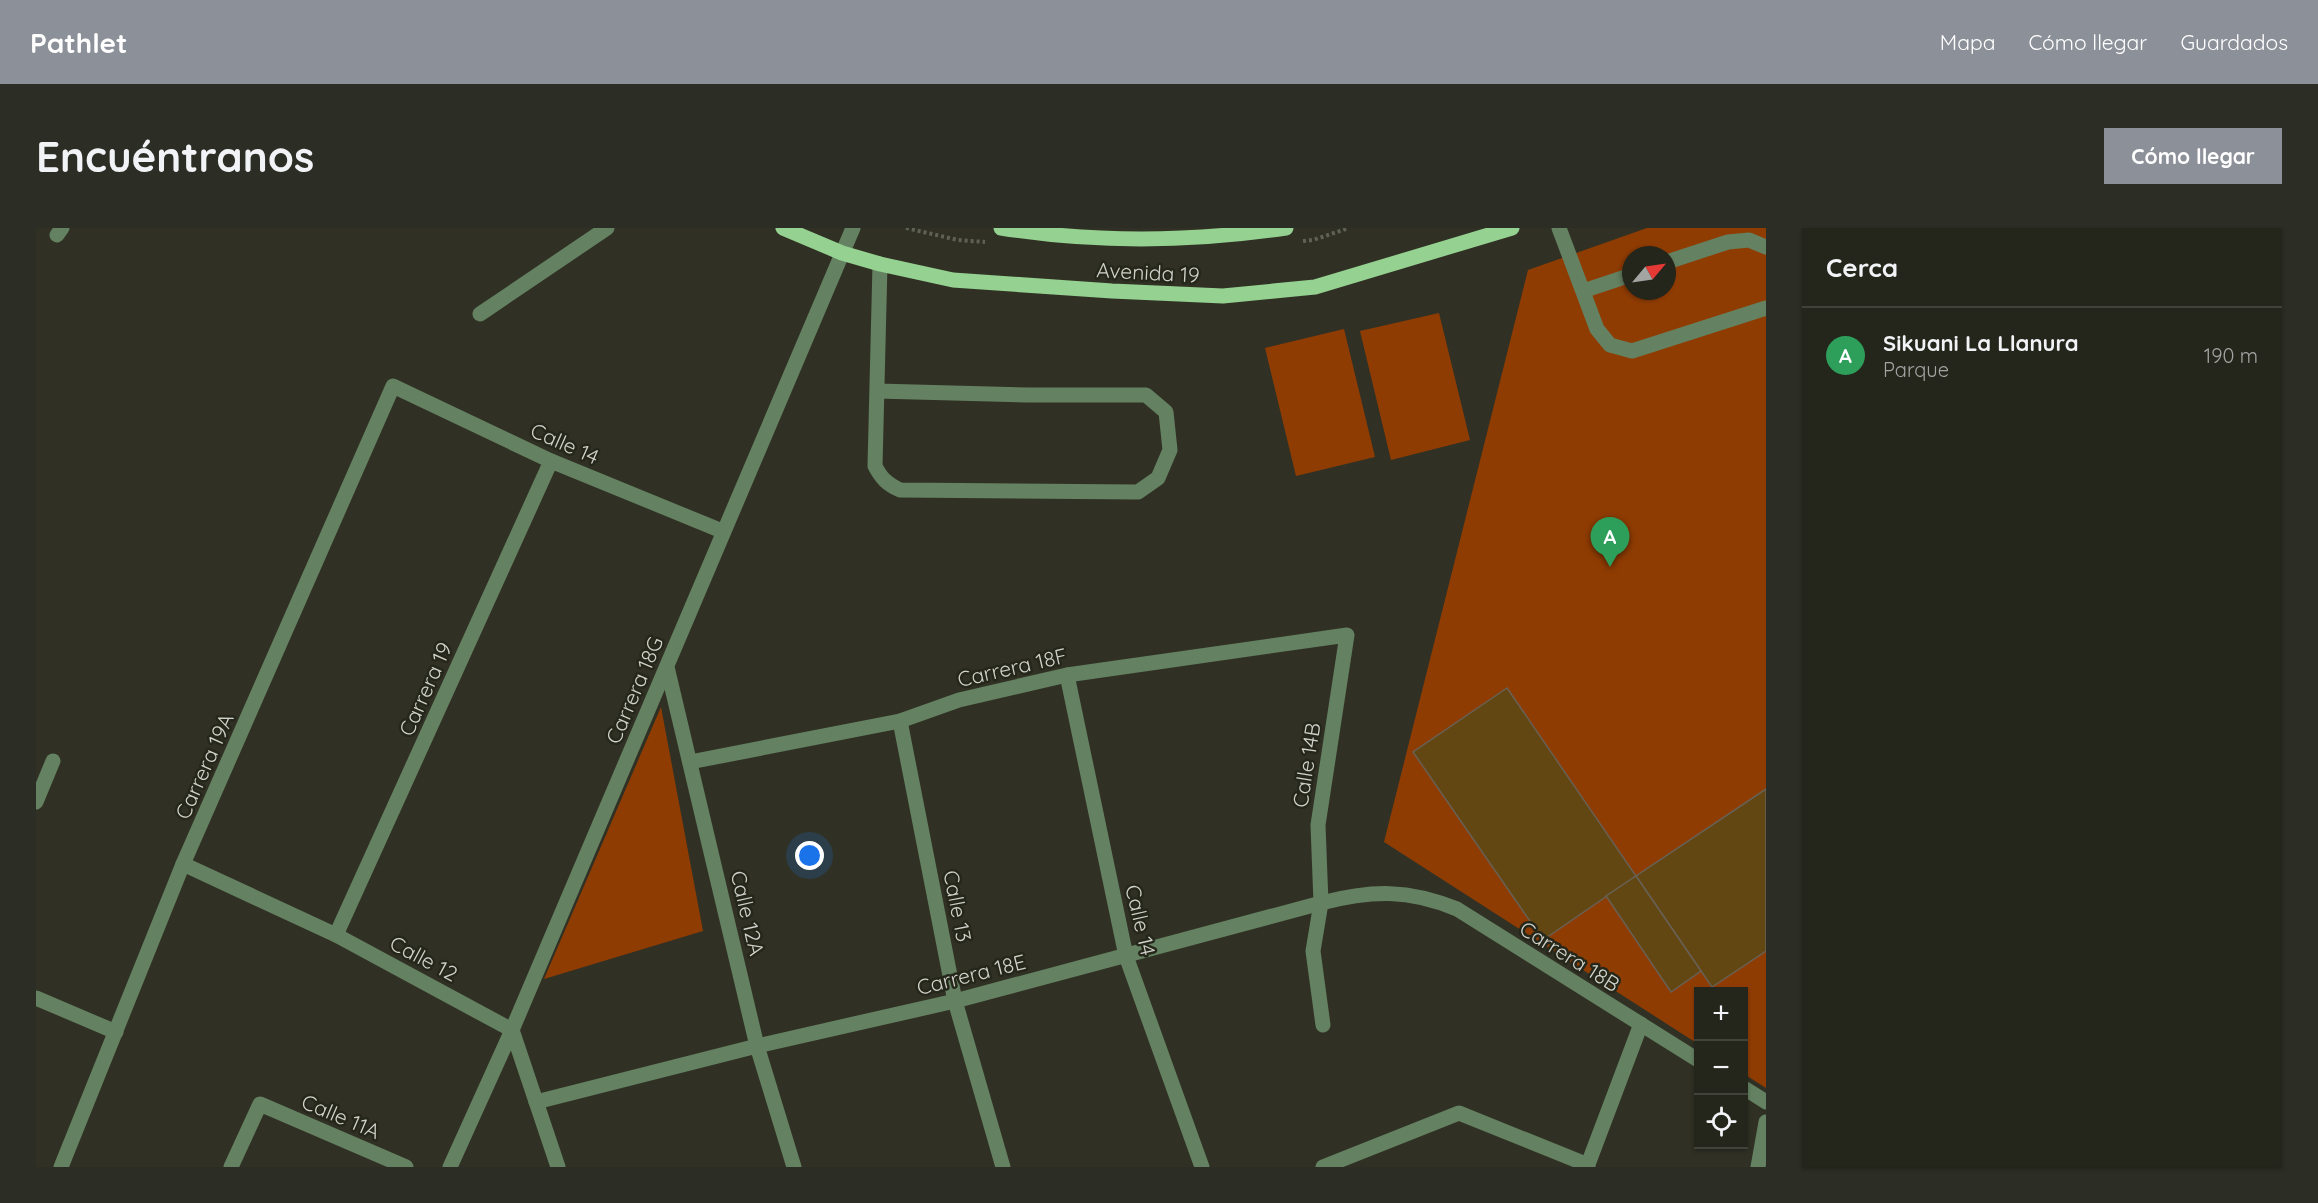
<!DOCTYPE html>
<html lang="es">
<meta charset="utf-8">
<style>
body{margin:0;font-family:Quicksand,sans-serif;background:#2c2d24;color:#f1f3f6}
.controls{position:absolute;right:18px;bottom:18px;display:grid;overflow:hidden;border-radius:0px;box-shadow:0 2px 4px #0004}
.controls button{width:54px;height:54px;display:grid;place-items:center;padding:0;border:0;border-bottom:2px solid #41423a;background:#24251b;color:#f1f3f6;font:30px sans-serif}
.compass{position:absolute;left:1586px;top:18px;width:54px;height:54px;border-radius:50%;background:#24251b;box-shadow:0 2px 4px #0004;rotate:61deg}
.you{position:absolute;left:774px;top:628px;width:21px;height:21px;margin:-15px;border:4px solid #fff;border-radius:50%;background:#1a73e8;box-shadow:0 0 0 9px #1a73e833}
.badge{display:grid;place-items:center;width:39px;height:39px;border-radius:50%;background:#8c9099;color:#fff;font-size:20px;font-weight:700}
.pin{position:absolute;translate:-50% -50px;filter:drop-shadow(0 2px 3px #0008)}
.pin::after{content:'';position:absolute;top:32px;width:21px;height:18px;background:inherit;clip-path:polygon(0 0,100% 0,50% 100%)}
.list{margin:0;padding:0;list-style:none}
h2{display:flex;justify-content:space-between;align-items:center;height:78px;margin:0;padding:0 24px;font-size:26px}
h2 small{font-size:20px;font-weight:400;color:#a3a5a3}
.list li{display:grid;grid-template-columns:39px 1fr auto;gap:18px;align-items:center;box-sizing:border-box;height:96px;padding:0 24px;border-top:2px solid #41423a}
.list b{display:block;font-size:22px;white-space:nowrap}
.list p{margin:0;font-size:20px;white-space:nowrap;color:#a3a5a3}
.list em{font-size:20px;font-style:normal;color:#a3a5a3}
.icon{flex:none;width:33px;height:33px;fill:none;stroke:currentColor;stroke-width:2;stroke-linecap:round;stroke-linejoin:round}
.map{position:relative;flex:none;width:1730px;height:939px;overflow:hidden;border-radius:0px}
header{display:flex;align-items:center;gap:36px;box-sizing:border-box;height:84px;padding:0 30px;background:#8c9099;color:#fff}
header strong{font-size:28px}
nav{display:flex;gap:33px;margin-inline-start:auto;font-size:21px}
.intro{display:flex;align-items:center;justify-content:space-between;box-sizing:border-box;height:144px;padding:0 36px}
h1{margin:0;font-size:42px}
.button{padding:15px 27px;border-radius:0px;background:#8c9099;color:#fff;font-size:21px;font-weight:700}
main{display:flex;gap:36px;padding:0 36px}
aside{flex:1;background:#24251b;border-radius:0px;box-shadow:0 2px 4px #0004}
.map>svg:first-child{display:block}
.green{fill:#8f3c03;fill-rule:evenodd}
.building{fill:#634712;stroke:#686054;stroke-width:1.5}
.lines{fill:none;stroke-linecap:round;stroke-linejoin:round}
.path{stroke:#616256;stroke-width:4;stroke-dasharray:3 3;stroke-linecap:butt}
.minor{stroke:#648161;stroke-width:15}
.major{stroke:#95d190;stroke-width:15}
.labels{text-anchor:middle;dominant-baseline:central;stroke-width:5;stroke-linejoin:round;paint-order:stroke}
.street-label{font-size:21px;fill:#d1d2ca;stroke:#26271b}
</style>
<header>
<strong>Pathlet</strong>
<nav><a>Mapa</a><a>Cómo llegar</a><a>Guardados</a></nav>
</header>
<div class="intro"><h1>Encuéntranos</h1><a class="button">Cómo llegar</a></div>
<main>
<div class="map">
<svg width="1730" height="939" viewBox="0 0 1730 939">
<rect width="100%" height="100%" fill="#303124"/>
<g class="green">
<path d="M1611,0H1730V860L1708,846V764H1662V816L1348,614L1492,42ZM1595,27H1631V63H1595Z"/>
<polygon points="1403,85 1434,212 1355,232 1324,103"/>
<polygon points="1308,101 1339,229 1260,248 1229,120"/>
<polygon points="625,479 667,703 508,751"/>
</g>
<g class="building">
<polygon points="1471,460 1600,648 1507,712 1377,524"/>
<polygon points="1730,561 1730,723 1676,759 1600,648"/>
<polygon points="1600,648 1665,743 1635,764 1570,668"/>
</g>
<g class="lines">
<g class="path">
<polyline points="870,0 922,12 949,14"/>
<polyline points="1267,13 1277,12 1313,0"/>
</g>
<g class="minor">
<polyline points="1523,0 1561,101 1574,117 1596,123 1730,80"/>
<polyline points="21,7 26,0"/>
<polyline points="1631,34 1692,14 1713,12 1730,19"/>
<polyline points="1547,63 1595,47"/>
<polyline points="444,86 571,0"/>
<path d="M841,163L992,167H1110L1130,184L1134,222L1122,250L1102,264L864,262C851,256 845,250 839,238L844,36"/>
<polyline points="631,439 721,818 758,939"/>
<polyline points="1031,447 1090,728 1166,939"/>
<polyline points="864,493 919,773 967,939"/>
<polyline points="654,534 864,493 923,472 1031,447 1311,407 1282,597 1285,675 1277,723 1287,797"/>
<polyline points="0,574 17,533"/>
<polyline points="147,636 300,707 476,802 522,939"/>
<polyline points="300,707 515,233"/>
<polyline points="0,770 80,804"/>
<polyline points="1708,860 1730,874"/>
<path d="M500,874L721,818L919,773L1285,675C1336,662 1372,661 1421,681L1662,832"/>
<polyline points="25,939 147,636 357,158 515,233 686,303"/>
<polyline points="195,939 224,876 370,939"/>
<polyline points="414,939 476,802 817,0"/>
<polyline points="1287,939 1423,885 1552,937"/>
<polyline points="1551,939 1605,796"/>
<polyline points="1722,939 1730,894"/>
</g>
<g class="major">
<polyline points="747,0 806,25 844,36 917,52 1076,63 1187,68 1279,59 1476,0"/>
<path d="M965,0C1059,15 1156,14 1250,0"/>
</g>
</g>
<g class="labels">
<g class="street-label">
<text transform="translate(1112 44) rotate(3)">Avenida 19</text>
<text transform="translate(529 215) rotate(24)">Calle 14</text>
<text transform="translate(976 439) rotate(-13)">Carrera 18F</text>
<text transform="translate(389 461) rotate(-66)">Carrera 19</text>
<text transform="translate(598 462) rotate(-67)">Carrera 18G</text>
<text transform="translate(1270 537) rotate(-81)">Calle 14B</text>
<text transform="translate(168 538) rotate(-66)">Carrera 19A</text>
<text transform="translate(922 678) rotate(79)">Calle 13</text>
<text transform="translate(712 685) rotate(77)">Calle 12A</text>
<text transform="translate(1105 692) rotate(77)">Calle 14</text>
<text transform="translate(1534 728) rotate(32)">Carrera 18B</text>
<text transform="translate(388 730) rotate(28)">Calle 12</text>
<text transform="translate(935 746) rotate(-14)">Carrera 18E</text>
<text transform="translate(305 888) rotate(23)">Calle 11A</text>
</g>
</g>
</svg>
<div class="controls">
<button>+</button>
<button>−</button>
<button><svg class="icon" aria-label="locate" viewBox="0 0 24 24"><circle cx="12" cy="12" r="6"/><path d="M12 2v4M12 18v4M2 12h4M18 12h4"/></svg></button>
</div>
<svg class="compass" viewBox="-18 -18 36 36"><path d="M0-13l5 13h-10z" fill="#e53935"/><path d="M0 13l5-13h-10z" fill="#a3a5a3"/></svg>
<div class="you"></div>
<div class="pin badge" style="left:1574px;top:339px;background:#2e9e5b">A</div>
</div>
<aside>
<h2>Cerca<small></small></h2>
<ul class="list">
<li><span class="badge" style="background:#2e9e5b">A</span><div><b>Sikuani La Llanura</b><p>Parque</p></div><em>190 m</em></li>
</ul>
</aside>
</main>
